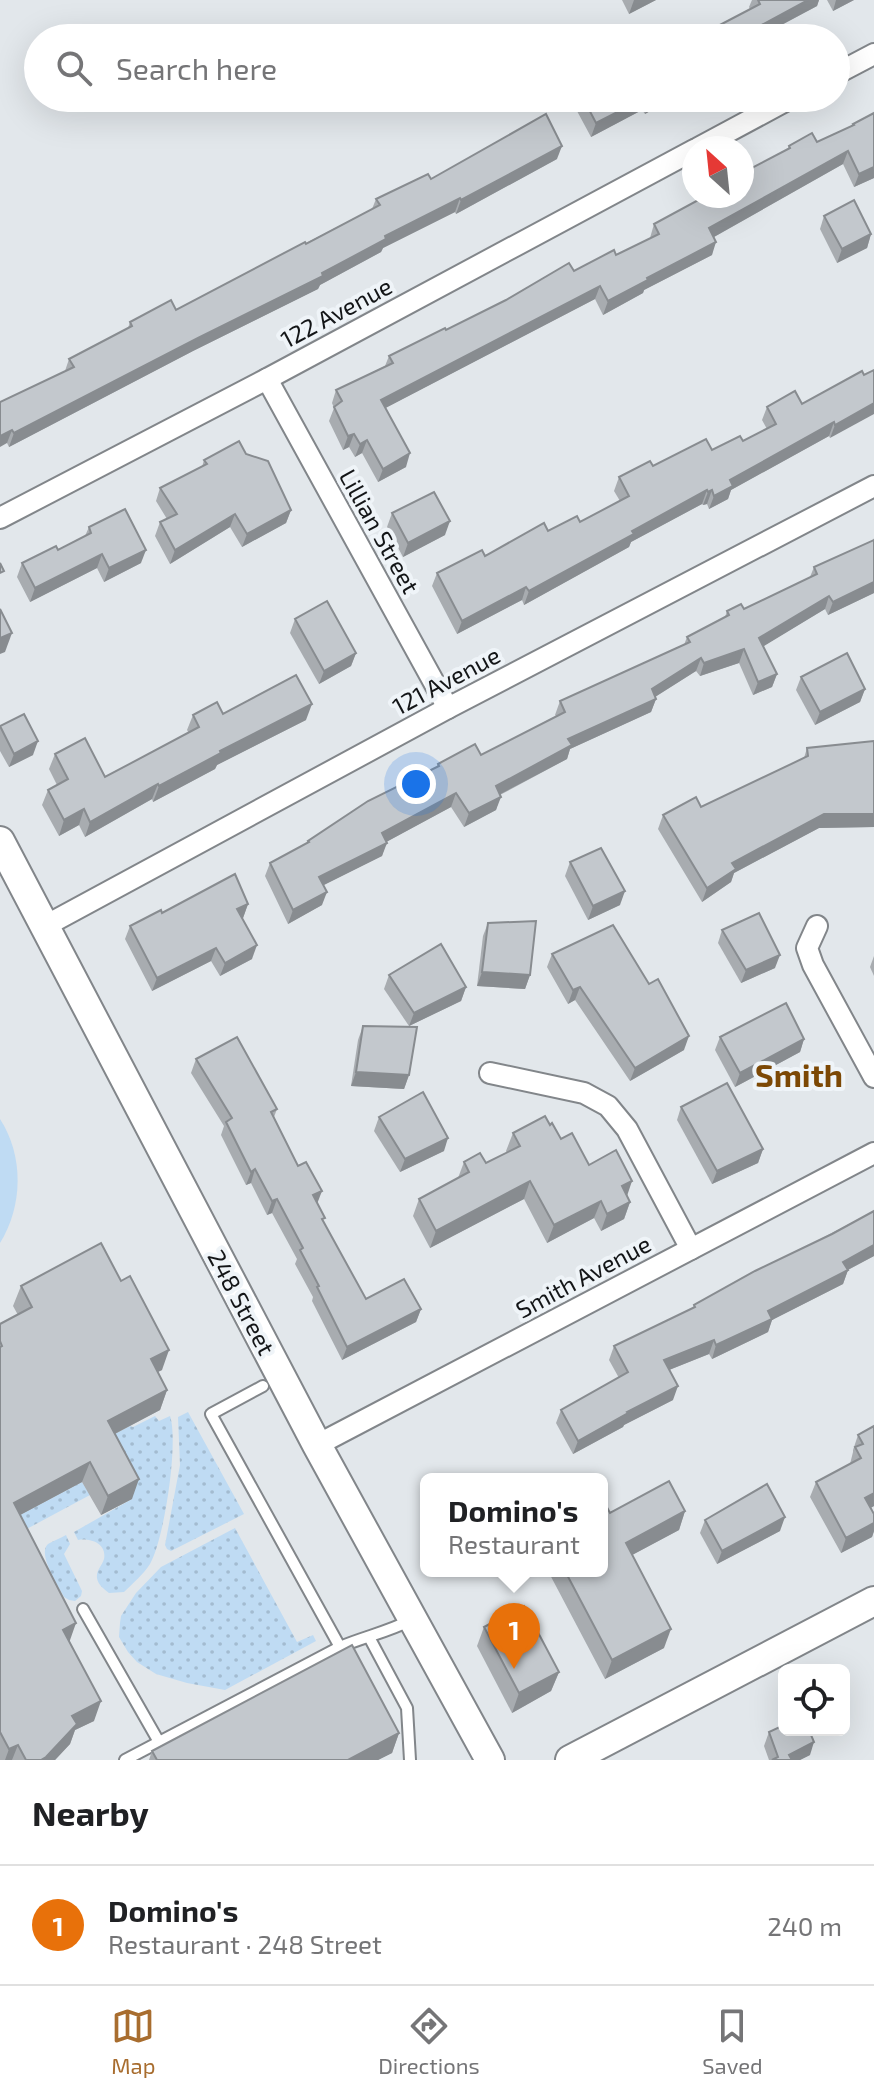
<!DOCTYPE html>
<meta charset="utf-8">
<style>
body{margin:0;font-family:"Exo 2",sans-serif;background:#f6f6f6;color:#202124}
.controls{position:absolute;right:24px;bottom:24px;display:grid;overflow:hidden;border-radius:12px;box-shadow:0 8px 32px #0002}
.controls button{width:72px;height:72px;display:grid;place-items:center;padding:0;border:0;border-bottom:2px solid #e0e0e0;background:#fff;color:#202124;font:40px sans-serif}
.compass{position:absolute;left:682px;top:136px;width:72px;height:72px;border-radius:50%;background:#fff;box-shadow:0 8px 32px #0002;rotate:333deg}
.you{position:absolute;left:416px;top:784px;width:28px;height:28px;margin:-20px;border:6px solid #fff;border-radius:50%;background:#1a73e8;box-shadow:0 0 0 12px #1a73e833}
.badge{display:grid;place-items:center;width:52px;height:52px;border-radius:50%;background:#a86d2f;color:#fff;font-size:26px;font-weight:700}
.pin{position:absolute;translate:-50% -66px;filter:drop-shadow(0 2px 4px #0008)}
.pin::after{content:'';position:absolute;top:42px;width:28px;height:24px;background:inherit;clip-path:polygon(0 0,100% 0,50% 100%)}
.popup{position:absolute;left:420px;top:1473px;width:188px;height:104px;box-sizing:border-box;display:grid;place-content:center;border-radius:12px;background:#fff;filter:drop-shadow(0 2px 6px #0005);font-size:26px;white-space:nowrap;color:#757577}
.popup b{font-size:30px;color:#202124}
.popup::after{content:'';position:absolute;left:50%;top:100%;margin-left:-16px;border:16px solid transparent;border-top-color:#fff}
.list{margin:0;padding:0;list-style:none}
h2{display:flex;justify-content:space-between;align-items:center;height:104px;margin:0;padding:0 32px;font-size:34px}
h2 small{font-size:26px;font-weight:400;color:#757577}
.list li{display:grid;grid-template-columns:52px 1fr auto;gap:24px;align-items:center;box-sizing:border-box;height:120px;padding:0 32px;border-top:2px solid #e0e0e0}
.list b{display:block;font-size:30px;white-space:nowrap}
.list p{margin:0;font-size:26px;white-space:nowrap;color:#757577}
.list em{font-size:26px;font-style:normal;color:#757577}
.icon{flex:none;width:44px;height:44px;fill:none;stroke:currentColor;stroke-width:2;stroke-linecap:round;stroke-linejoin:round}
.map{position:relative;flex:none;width:874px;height:1760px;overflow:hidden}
.search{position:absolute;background:#fff;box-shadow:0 8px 32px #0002;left:24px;right:24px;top:24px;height:88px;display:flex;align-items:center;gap:20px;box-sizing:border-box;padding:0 28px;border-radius:44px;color:#757577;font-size:30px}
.sheet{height:224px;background:#fff}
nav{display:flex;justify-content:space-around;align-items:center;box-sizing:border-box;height:112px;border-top:2px solid #e0e0e0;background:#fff;font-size:22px;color:#757577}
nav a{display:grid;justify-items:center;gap:4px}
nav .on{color:#a86d2f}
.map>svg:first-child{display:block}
.grass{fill:url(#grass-dots)}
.park{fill:#bfdbf3}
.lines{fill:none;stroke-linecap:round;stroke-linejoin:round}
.lane-casing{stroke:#82868a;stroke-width:14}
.street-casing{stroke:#82868a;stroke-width:24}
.secondary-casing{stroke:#82868a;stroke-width:32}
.lane{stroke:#fff;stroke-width:10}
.street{stroke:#fff;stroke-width:20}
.secondary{stroke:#fff;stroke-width:28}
.wall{fill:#a8acb0}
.shaded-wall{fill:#888c90}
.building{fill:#c3c8cd;stroke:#888c90;stroke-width:2}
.labels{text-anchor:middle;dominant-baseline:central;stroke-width:8;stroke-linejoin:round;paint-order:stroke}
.street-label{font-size:24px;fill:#131517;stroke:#eff4f8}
.district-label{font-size:32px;font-weight:bold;fill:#7c4805;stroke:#eff4f8}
</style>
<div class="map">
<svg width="874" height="1760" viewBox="0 0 874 1760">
<defs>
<pattern id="grass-dots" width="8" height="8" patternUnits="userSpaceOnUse" patternTransform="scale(2)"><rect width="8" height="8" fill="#bfdbf3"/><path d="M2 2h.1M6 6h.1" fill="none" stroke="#a3bbd0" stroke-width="1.8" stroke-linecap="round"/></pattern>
</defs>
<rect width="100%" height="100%" fill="#e2e7eb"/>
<g class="grass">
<polygon points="188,1412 244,1514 171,1551 167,1549 165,1545 180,1465 178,1417"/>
<path d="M155,1416L159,1421L170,1416C179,1442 164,1540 150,1564C143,1575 133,1583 124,1592L109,1593C104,1589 98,1585 97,1578C96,1570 102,1566 104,1559C107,1543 90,1538 78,1540L74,1532L132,1499L101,1441L130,1426L133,1427Z"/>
<polygon points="82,1482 90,1495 8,1539 1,1525"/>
<polygon points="235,1528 297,1642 313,1635 316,1641 225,1690 187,1683 156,1674 137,1662 128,1652 119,1637 120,1623 121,1616 136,1593 161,1567"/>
<path d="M66,1535L70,1544L64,1554L82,1591L81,1596L75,1601L69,1600L64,1597C58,1585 37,1554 48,1544C53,1541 61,1538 66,1535Z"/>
</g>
<path class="park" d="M0,1119C24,1156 23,1206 0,1243Z"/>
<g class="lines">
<defs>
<g id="lane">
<polyline points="83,1609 159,1742"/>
<polyline points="369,1637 407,1708 410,1760"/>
<path d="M340,1647C363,1637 388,1632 411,1620"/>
<polyline points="125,1760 340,1647 211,1414 263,1386"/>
</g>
<g id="street">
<polyline points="836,74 874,54"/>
<polyline points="698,148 791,98"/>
<polyline points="267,379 448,708"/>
<polyline points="0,518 267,379 694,150"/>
<polyline points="45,926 448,708 874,486"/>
<polyline points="817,926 807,948 813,965 874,1077"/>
<polyline points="490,1073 584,1093 608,1106 627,1129 691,1249"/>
<polyline points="317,1445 874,1153"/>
</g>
<g id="secondary">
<polyline points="0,841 317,1445 490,1760"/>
<polyline points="570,1760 874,1601"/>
</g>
</defs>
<use href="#lane" class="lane-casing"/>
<use href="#street" class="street-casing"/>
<use href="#secondary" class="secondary-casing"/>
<use href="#lane" class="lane"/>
<use href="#street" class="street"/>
<use href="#secondary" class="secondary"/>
</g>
<g class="wall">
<polygon points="622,0 656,0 629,14"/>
<polygon points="752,0 819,0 817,6 763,35 749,7"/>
<polygon points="827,0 854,0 833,11"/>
<polygon points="570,98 672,98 645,114 642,110 591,137"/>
<polygon points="853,124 874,178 854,187 843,164 714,237 712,255 644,290 643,293 603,315 595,299 385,408 406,467 378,482 362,453 355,457 349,447 343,450 329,421 334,408 332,403 336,390 385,366 389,356 574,271 616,255 650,238 654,224 700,199 702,196 742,196 788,149 789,146 817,142 852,126"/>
<polygon points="557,159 456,214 455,212 383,248 381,252 320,285 318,289 193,351 9,447 7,443 0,402 65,371 69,359 128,328 130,322 176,310 372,209 376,199 431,179"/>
<polygon points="824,216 871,234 867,248 837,263 820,229"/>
<polygon points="862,371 830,438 829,436 731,490 728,499 709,509 707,504 703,505 702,504 631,542 629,547 524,605 522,600 457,634 432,586 437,573 548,531 580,522 620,501 614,491 619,477 743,441 767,429 762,420 767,407 802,404"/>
<polygon points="246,454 291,510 286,523 242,547 230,527 170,564 155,536 160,522 167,519 156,501 160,488 202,467 204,460"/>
<polygon points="392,513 445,535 403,557 387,527"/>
<polygon points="89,527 141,563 104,582 97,568 30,602 17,577 22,563 58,550 85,536"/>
<polygon points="874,538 874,593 828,615 825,609 763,646 777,674 772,687 753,695 739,663 700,676 696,671 655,697 656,699 651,712 570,749 567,759 500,795 496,810 464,827 451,807 386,842 382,856 323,885 322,905 288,924 265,876 270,863 307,843 308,841 437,767 438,764 481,755 556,716 555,715 560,701 684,645 687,637 725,617 727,611 744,609 810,577 814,567 873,541"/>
<polygon points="295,619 356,653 351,666 319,684 290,633"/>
<polygon points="801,677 865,689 860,702 815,725 796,690"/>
<polygon points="223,714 306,720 217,765 215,769 153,802 152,799 85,837 79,825 59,836 42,805 48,790 57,785 49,769 55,754 105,777 189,733 187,730 193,715"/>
<polygon points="0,726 33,755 9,767 0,751"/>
<polygon points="874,741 874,827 819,828 734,873 731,882 702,902 658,829 663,815 701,807 804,758 807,748"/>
<polygon points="570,862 620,905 588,920 565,876"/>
<polygon points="248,904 243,918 242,918 252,959 220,976 211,961 152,991 125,939 130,926 162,913"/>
<polygon points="488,923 530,975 525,989 477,986 483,936"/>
<polygon points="722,930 775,968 741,983 718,943"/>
<polygon points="552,954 684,1050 630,1081 575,1000 568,1004 547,967"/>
<polygon points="874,956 874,976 870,967"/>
<polygon points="389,975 466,987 461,1001 409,1026 384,989"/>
<polygon points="363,1026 409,1075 404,1089 351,1086 358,1040"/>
<polygon points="720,1037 804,1039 800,1052 735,1087 715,1050"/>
<polygon points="196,1059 277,1109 274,1117 317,1203 323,1222 366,1299 421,1309 416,1322 342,1360 312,1301 313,1297 295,1264 297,1259 272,1213 267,1215 251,1183 246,1185 221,1135 224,1126 191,1073"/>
<polygon points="681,1107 763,1149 758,1163 712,1184 677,1120"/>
<polygon points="379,1117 444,1151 400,1172 374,1131"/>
<polygon points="550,1125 561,1139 589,1165 627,1195 630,1202 624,1219 601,1231 594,1218 547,1243 524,1199 430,1248 413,1216 419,1199 458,1178 464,1162 486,1163 507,1153 506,1151 513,1133"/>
<polygon points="874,1211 874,1256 848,1270 843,1284 772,1320 768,1332 712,1359 709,1354 669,1370 673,1400 624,1425 623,1427 573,1454 556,1423 561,1410 619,1378 609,1360 614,1346 693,1309 694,1305"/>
<polygon points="21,1286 162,1370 157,1372 167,1390 160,1410 115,1434 132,1499 101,1515 82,1482 20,1515 70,1642 94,1721 75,1730 70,1744 55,1760 0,1760 0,1324 18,1315 13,1306"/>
<polygon points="874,1426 874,1506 870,1508 874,1514 874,1531 872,1537 841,1553 810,1497 816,1482 850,1464 853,1452 853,1450 858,1435"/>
<polygon points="685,1511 679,1530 632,1555 664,1648 605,1679 548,1571 602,1571 610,1513"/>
<polygon points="705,1520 780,1531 717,1564 700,1533"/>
<polygon points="484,1627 559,1672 551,1691 512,1713 477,1646"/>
<polygon points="769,1732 810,1755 800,1760 769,1760 764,1746"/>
<polygon points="399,1733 392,1753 378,1760 149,1760 152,1751"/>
</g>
<g class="shaded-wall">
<polygon points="634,0 656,0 629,14"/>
<polygon points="808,0 819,0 817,6 757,38 758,27"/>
<polygon points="836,0 854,0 833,11"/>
<polygon points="645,98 647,98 642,110 591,137 596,123"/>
<polygon points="654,98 672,98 645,114 650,101"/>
<polygon points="562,146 557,159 456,214 461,200"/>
<polygon points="848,151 843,164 705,242 709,228"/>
<polygon points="874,167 874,178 854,187 859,174"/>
<polygon points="460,198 455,212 383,248 381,252 320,285 318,289 193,351 9,447 14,433 322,273 385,236"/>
<polygon points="871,234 867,248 837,263 842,249"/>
<polygon points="716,242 712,255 644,290 643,293 603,315 608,301 647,278"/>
<polygon points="600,286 595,299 376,413 381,400"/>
<polygon points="874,403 874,414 830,438 835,425"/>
<polygon points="834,422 829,436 731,490 728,499 709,509 714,496 730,480"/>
<polygon points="12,430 7,443 0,447 0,436"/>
<polygon points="354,434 349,447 343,450 348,436"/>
<polygon points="367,440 362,453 355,457 360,444"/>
<polygon points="410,453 406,467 378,482 383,469"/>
<polygon points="707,490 702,504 631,542 629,547 524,605 529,591 632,531"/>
<polygon points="712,490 707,504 703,505 708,492"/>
<polygon points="291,510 286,523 242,547 247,534"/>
<polygon points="235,514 230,527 170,564 175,550"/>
<polygon points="450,521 445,535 403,557 408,543"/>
<polygon points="146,550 141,563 104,582 109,568"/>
<polygon points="102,554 97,568 30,602 35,588"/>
<polygon points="874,582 874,593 828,615 833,602"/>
<polygon points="526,587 522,600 457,634 462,621"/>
<polygon points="829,596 825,609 754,652 759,638"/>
<polygon points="12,633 5,652 0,654 0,638"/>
<polygon points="744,649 739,663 700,676 704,663"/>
<polygon points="356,653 351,666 319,684 324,671"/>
<polygon points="701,658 696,671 647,702 652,689"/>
<polygon points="777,674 772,687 753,695 758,682"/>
<polygon points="865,689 860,702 815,725 820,712"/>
<polygon points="656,699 651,712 570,749 567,759 491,799 496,786 568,739"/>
<polygon points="312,704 306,720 217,765 215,769 153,802 159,786 220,751"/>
<polygon points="38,741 33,755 9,767 14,754"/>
<polygon points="158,784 152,799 85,837 90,822"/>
<polygon points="456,793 451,807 377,847 382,833"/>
<polygon points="501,797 496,810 464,827 469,813"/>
<polygon points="84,809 79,825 59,836 64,820"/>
<polygon points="824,814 874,814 874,827 819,828 734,873 731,882 702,902 707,888 732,863"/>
<polygon points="387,843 382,856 314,890 319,877"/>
<polygon points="625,891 620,905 588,920 593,906"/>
<polygon points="327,892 322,905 288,924 293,910"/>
<polygon points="248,904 243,918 232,923 237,909"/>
<polygon points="257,945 252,959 220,976 225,963"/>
<polygon points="216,948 211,961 152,991 157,978"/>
<polygon points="780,955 775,968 741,983 746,970"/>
<polygon points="482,972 530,975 525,989 477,986"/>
<polygon points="466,987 461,1001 409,1026 414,1013"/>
<polygon points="580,987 575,1000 568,1004 573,990"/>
<polygon points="689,1036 684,1050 630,1081 635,1068"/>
<polygon points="804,1039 800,1052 735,1087 740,1073"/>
<polygon points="356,1072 409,1075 404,1089 351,1086"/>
<polygon points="448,1138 444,1151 400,1172 405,1159"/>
<polygon points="763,1149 758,1163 712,1184 717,1171"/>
<polygon points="255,1169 251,1183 246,1185 251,1172"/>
<polygon points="530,1181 524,1199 430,1248 436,1231"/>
<polygon points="632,1181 626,1199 622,1186"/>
<polygon points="322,1191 317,1204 313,1195"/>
<polygon points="277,1199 272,1213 267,1215 272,1201"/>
<polygon points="601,1201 594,1218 547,1243 554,1225"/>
<polygon points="630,1202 624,1219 601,1231 607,1214"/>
<polygon points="874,1245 874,1256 838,1275 843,1262"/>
<polygon points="848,1270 843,1284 772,1320 768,1332 712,1359 716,1345 768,1311"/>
<polygon points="421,1309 416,1322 342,1360 347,1347"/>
<polygon points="714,1340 709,1354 659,1374 664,1360"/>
<polygon points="169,1350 162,1370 144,1379 151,1359"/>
<polygon points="678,1386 673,1400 624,1425 623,1427 573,1454 578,1441 627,1412"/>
<polygon points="167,1390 160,1410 101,1441 108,1421"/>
<polygon points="90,1462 82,1482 7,1522 14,1503"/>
<polygon points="139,1479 132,1499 101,1515 108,1496"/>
<polygon points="874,1493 874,1506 860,1514 865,1498"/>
<polygon points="685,1511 679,1530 619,1562 626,1543"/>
<polygon points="785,1517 780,1531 717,1564 722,1551"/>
<polygon points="874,1523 874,1531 872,1537 841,1553 846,1538"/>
<polygon points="76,1623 69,1643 63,1630"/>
<polygon points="671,1629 664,1648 605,1679 612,1660"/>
<polygon points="559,1672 551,1691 512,1713 519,1693"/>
<polygon points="101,1701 94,1721 75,1730 70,1744 55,1760 41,1760 72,1716"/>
<polygon points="399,1733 392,1753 378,1760 348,1760"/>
<polygon points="814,1742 810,1755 800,1760 787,1760 789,1755"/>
<polygon points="18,1745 12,1760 5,1760 9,1749"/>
</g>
<g class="building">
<polygon points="758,0 808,0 758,27 764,38 695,38 760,4"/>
<polygon points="583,98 645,98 596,123"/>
<polygon points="874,113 874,167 859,174 848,151 709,228 716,242 647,278 648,280 608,301 600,286 381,400 410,453 383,469 367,440 360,444 354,434 348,436 334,407 342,401 336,390 393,363 389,356 445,328 446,330 506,300 569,263 574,271 614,250 616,255 659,234 654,224 704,197 703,196 742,196 742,173 790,148 789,146 812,133 817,142 854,125 853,124"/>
<polygon points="546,114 562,146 461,200 460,198 385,236 386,239 322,273 323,276 198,338 14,433 12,430 0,436 0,402 74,367 69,359 132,326 130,322 171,300 176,310 305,242 306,244 380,205 376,199 428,174 431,179"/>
<polygon points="854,200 871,234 842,249 824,216"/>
<polygon points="874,370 874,403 835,425 834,422 730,480 733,486 714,496 712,490 708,492 707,490 632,531 634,534 529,591 526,587 462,621 437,573 482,550 485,556 544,523 548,531 577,516 580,522 629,496 619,477 650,461 653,466 706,439 712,450 740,436 743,441 776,424 767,407 795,391 802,404 862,371 864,375"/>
<polygon points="239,441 246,454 268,461 291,510 247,534 235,514 175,550 160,522 177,514 160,488 207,464 204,460"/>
<polygon points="434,492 450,521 408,543 392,513"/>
<polygon points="125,509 146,550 109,568 102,554 35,588 22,563 56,546 58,550 91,533 89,527"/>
<polygon points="874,540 874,582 833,602 829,596 759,638 777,674 758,682 744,649 704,663 701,658 652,689 656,699 568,739 572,745 496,786 501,797 469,813 456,793 382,833 387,843 319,877 327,892 293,910 270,863 309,842 308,841 368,801 439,766 438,764 475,744 481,755 565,712 560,701 690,642 687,637 729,615 727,611 741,604 744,609 817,574 814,567"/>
<polygon points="0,563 4,571 0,573"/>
<polygon points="327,601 356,653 324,671 295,619"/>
<polygon points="0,609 12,633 0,638"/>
<polygon points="847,653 865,689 820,712 801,677"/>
<polygon points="296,675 312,704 220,751 221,753 159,786 158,784 90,822 84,809 64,820 48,790 68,779 55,754 85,738 105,777 199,727 193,715 217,702 223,714"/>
<polygon points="24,714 38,741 14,754 0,726"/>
<polygon points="874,741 874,814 824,814 732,863 736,869 707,888 663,815 696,797 701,807 808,756 807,748"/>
<polygon points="601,848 625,891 593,906 570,862"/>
<polygon points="235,874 248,904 237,909 257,945 225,963 216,948 157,978 130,926 161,910 162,913"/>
<polygon points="759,913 780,955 746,970 722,930"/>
<polygon points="536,921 530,975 482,972 488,923"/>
<polygon points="613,925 649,984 658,979 689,1036 635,1068 580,987 573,990 552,954"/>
<polygon points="441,944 466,987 414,1013 389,975"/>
<polygon points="786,1003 804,1039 740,1073 720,1037"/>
<polygon points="363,1026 417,1027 409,1075 356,1072"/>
<polygon points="237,1037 277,1109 271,1112 298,1166 306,1162 322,1191 313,1195 325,1218 322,1219 366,1299 404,1279 421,1309 347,1347 317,1287 319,1286 300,1250 303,1248 277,1199 272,1201 255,1169 251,1172 226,1122 232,1118 196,1059"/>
<polygon points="727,1083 763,1149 717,1171 681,1107"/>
<polygon points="423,1092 448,1138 405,1159 379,1117"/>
<polygon points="545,1116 550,1125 552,1123 561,1139 572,1133 589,1165 616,1150 632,1181 622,1186 630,1202 607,1214 601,1201 554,1225 530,1181 436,1231 419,1199 469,1172 464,1162 480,1153 486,1163 520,1146 513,1133"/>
<polygon points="874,1211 874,1245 843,1262 848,1270 768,1311 772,1319 716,1345 714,1340 664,1360 678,1386 627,1412 628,1413 578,1441 561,1410 628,1372 614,1346 695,1307 694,1305 755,1271 832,1234"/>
<polygon points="101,1243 121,1281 130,1276 169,1350 151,1359 167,1390 108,1421 139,1479 108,1496 90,1462 14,1503 76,1623 63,1630 101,1701 72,1716 77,1724 46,1757 41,1760 26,1760 18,1745 9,1749 0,1732 0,1347 2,1346 0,1341 0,1324 32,1307 21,1286"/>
<polygon points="874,1426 874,1493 865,1498 874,1514 874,1523 846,1538 816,1482 861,1458 855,1447 863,1444 858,1435"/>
<polygon points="669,1481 685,1511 626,1543 671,1629 612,1660 565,1571 602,1571 602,1498 610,1513"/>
<polygon points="767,1484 785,1517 722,1551 705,1520"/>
<polygon points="524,1606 559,1672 519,1693 484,1627"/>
<polygon points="352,1645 399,1733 348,1760 157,1760 152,1751"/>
<polygon points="784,1725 784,1730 809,1730 814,1742 789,1755 792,1760 772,1760 778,1757 769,1732"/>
</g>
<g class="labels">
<g class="street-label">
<text transform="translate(336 312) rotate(-28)">122 Avenue</text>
<text transform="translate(380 531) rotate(61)">Lillian Street</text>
<text transform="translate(446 680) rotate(-28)">121 Avenue</text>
<text transform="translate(583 1276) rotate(-28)">Smith Avenue</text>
<text transform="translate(242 1302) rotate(62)">248 Street</text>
</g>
<g class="district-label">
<text x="799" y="1074">Smith</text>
</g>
</g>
</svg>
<div class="controls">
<button><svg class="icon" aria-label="locate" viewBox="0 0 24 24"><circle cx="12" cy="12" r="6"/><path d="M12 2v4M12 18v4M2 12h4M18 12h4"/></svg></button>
</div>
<svg class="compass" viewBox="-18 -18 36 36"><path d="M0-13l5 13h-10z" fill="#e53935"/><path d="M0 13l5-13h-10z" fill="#757577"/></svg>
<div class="you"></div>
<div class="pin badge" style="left:514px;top:1669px;background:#e8710a">1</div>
<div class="popup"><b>Domino's</b>Restaurant</div>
<div class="search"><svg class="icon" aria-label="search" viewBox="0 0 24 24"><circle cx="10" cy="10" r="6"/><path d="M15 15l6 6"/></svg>Search here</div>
</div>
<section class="sheet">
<h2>Nearby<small></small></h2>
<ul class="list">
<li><span class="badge" style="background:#e8710a">1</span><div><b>Domino's</b><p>Restaurant · 248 Street</p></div><em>240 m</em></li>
</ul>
</section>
<nav>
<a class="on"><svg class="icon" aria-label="map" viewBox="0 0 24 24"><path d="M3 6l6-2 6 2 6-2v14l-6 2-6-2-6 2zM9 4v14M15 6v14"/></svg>Map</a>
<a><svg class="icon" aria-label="directions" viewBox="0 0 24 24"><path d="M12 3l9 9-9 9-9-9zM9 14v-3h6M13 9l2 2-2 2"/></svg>Directions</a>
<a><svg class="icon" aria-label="saved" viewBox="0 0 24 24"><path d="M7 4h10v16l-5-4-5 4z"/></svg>Saved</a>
</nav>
